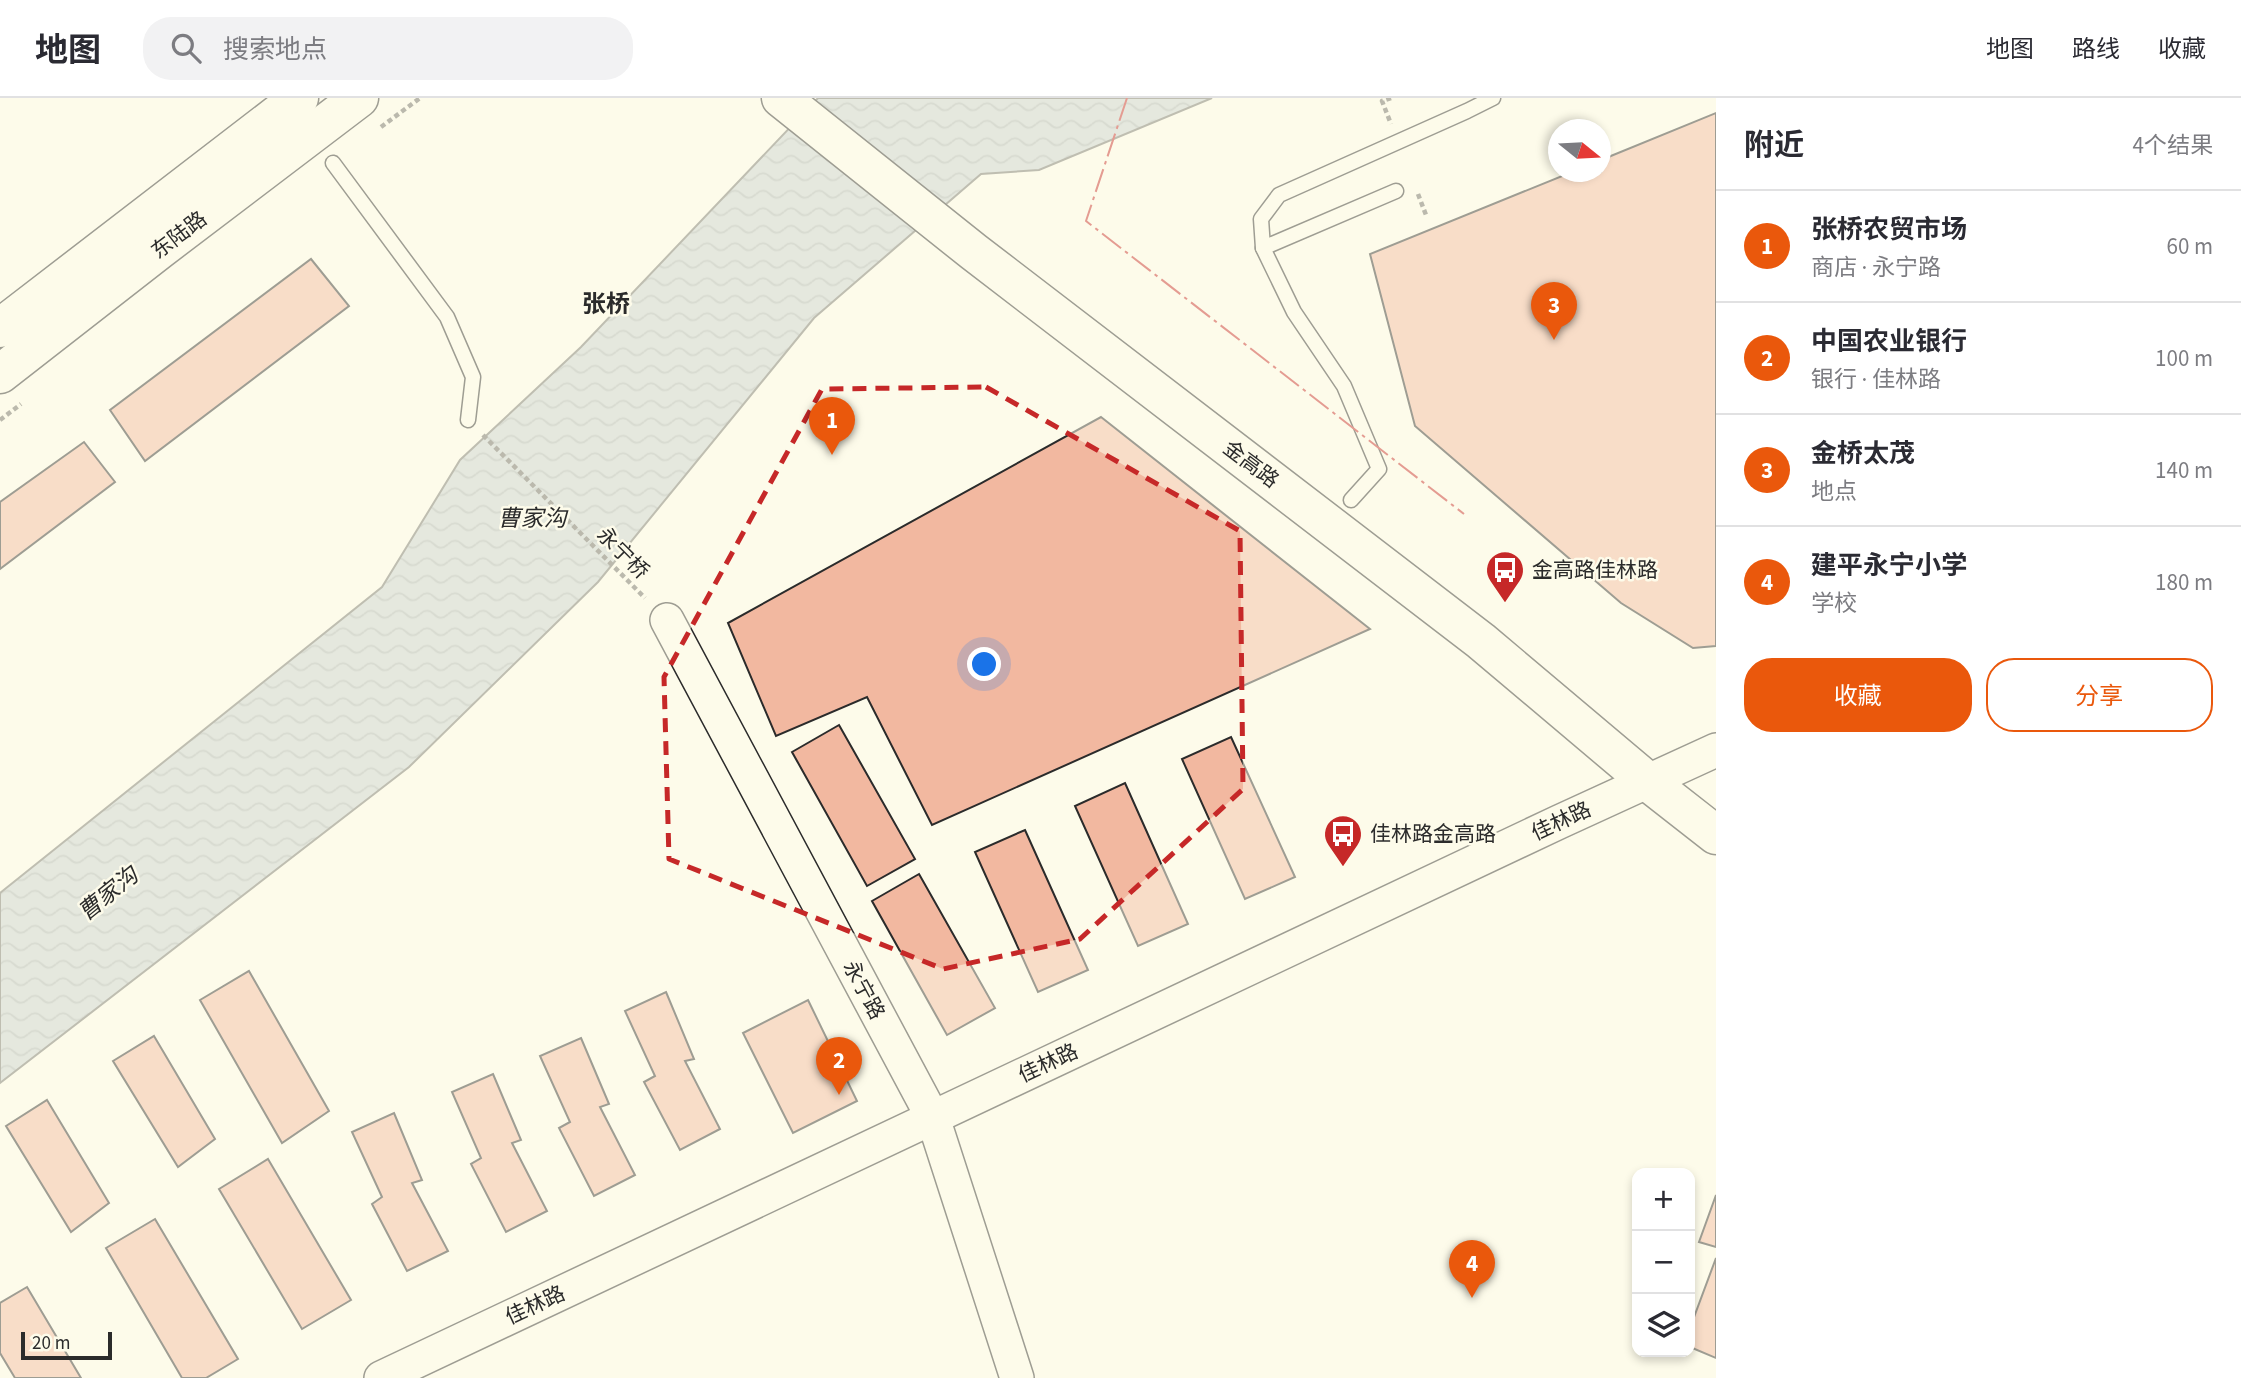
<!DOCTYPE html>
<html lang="zh">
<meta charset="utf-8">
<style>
body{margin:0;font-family:"Source Sans 3","Noto Sans SC",sans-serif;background:#f2f2f3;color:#2b2b33}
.controls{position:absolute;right:21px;bottom:21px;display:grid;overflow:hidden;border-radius:14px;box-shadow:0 4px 10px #0003}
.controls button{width:63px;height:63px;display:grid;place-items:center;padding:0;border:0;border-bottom:2px solid #e1e1e2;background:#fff;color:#2b2b33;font:35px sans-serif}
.compass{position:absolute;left:1548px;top:21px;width:63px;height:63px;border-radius:50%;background:#fff;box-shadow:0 4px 10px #0003;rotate:108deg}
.scale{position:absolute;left:21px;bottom:18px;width:91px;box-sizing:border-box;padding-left:7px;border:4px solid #2b2b2b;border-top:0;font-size:19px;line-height:24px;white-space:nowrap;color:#2b2b2b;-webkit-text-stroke:5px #fdfbea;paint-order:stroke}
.you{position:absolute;left:985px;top:567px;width:24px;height:24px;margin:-18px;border:5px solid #fff;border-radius:50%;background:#1a73e8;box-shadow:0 0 0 10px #1a73e833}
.badge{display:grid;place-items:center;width:46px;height:46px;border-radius:50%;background:#ea580c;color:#fff;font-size:23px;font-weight:700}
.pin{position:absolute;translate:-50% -58px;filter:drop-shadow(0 2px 4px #0008)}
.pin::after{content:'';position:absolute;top:37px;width:24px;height:21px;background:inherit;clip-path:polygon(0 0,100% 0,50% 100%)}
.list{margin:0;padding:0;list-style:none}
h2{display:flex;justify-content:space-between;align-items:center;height:91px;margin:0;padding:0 28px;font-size:30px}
h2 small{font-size:23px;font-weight:400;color:#7c7c81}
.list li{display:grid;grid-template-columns:46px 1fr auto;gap:21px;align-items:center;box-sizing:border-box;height:112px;padding:0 28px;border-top:2px solid #e1e1e2}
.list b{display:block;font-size:26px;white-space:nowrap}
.list p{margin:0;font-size:23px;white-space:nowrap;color:#7c7c81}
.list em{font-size:23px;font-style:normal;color:#7c7c81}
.actions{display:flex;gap:14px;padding:21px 28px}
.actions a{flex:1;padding:16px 0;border:2px solid #ea580c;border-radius:28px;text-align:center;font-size:24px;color:#ea580c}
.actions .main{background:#ea580c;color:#fff}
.icon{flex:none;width:38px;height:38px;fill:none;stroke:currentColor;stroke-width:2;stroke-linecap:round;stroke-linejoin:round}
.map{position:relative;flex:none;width:1716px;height:1280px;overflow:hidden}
header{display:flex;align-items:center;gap:42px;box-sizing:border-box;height:98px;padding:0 35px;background:#fff;border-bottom:2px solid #e1e1e2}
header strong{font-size:33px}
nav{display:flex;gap:38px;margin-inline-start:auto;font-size:24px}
.search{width:490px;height:63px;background:#f2f2f3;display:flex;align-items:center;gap:18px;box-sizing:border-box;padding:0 24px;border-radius:28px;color:#7c7c81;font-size:26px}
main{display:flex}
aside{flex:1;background:#fff}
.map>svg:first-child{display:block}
.water{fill:url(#water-waves);stroke:#74746e;stroke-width:2}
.building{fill:#f2b8a0;stroke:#2b2b2b;stroke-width:2}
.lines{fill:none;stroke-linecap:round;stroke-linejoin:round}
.service-casing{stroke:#2b2b2b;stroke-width:17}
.tertiary-casing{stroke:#2b2b2b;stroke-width:36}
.secondary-casing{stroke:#2b2b2b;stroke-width:41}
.path{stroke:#6a6964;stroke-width:4.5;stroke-dasharray:5 3.5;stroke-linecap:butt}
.service{stroke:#fdfbea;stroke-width:14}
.tertiary{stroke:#fdfbea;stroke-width:33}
.secondary{stroke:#fdfbea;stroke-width:38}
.power{stroke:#c62828;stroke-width:2;stroke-dasharray:24 5 3.5 5;stroke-linecap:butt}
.marked{fill:none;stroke:#c62828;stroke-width:5;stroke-dasharray:14 9;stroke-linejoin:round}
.labels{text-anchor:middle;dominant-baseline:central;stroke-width:5;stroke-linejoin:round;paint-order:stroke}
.street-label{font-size:21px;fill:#2b2b2b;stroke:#fdfbea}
.poi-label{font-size:21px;fill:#2b2b2b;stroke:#fdfbea;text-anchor:start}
.water-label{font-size:23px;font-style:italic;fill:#2b2b2b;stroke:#fdfbea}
.quarter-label{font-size:24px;font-weight:bold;fill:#2b2b2b;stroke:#fdfbea}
</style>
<header>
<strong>地图</strong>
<div class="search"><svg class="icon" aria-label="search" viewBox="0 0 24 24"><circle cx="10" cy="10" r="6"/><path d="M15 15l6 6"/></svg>搜索地点</div>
<nav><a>地图</a><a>路线</a><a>收藏</a></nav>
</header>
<main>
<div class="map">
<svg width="1716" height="1280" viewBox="0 0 1716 1280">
<defs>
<pattern id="water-waves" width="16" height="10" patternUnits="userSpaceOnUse" patternTransform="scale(1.75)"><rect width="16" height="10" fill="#c7d0d0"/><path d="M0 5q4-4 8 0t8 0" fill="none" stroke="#abb3b3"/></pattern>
</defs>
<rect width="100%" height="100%" fill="#fdfbea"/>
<polygon class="water" points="818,0 1212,0 1039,72 981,76 814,220 598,484 409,669 0,985 0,795 382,489 460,362 581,249"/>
<g class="building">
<polygon points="1716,15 1716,548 1693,550 1621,505 1415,328 1370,156 1572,74 1601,74 1601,62"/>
<polygon points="311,161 349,208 145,363 110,312"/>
<polygon points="1101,319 1370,531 932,727 867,599 776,638 728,525"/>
<polygon points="84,344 115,384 0,471 0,404"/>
<polygon points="839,627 915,761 867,788 792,654"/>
<polygon points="1231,639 1295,779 1245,801 1182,661"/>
<polygon points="1125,685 1188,826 1138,848 1075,708"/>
<polygon points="1025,732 1088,872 1038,894 975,754"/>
<polygon points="919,776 995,910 947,937 872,803"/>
<polygon points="249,873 329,1013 282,1045 200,902"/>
<polygon points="666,894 694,961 685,963 720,1031 680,1052 644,984 655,978 625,913"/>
<polygon points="808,902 857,1003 793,1035 743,935"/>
<polygon points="154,938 215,1041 178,1069 113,963"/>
<polygon points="581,940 609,1006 600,1009 635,1077 594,1098 559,1030 570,1024 540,958"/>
<polygon points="493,976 521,1042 512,1045 547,1113 506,1134 471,1066 481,1060 452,994"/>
<polygon points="47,1002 109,1105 71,1134 6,1028"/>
<polygon points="394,1015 422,1082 412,1085 448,1153 407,1173 372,1106 382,1099 352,1034"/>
<polygon points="268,1061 351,1202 302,1231 219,1091"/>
<polygon points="1716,1097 1716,1149 1699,1144"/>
<polygon points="155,1121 238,1261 206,1280 182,1280 106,1150"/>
<polygon points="1716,1160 1716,1260 1690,1249 1690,1230"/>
<polygon points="27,1189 81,1280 15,1280 0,1255 0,1205"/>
</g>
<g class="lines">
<defs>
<g id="service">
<polyline points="333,65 447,219 473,279 468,322"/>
<polyline points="1263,150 1396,93"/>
<polyline points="1351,402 1379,371 1344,288 1294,214 1263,150 1261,121 1279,97 1467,13 1493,0"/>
</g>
<g id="tertiary">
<polyline points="667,522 933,1020 1017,1280"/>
<polyline points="381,1280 1559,724 1716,652"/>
</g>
<g id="secondary">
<polyline points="781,0 974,154 1481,543 1647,683 1716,737"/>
<polyline points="0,230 299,0"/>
<polyline points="0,276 159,152 359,0"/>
</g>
</defs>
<use href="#service" class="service-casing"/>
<use href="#tertiary" class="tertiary-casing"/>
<use href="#secondary" class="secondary-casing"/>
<g class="path">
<polyline points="1391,0 1382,3 1391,26"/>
<polyline points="381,29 420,0"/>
<polyline points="1418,96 1426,117"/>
<polyline points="0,322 21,306"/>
<polyline points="483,337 645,500"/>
</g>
<use href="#service" class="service"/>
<use href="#tertiary" class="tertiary"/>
<use href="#secondary" class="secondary"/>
<polyline class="power" points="1127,0 1086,123 1464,416"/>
</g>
<path d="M0 0H1716V1280H0ZM986,289L1240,433L1243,691L1080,841L943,871L669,761L664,579L822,291Z" fill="#fdfbea" fill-opacity=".55" fill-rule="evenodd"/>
<path class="marked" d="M986,289L1240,433L1243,691L1080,841L943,871L669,761L664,579L822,291Z"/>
<defs>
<symbol id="bus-pin" viewBox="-11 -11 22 30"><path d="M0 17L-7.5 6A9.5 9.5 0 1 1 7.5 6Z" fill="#c62828" stroke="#fdfbea"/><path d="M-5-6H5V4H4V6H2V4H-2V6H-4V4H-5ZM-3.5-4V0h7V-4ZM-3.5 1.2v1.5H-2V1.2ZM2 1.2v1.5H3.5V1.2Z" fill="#fff"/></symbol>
</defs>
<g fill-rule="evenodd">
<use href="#bus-pin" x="1483" y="450" width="44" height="60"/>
<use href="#bus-pin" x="1321" y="714" width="44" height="60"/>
</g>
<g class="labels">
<g class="street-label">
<text transform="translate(179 137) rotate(-37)">东陆路</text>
<text transform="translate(1251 366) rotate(37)">金高路</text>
<text transform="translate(623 455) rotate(45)">永宁桥</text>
<text transform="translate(1561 723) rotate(-25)">佳林路</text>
<text transform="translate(864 892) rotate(62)">永宁路</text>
<text transform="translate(1048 965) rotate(-25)">佳林路</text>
<text transform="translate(535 1207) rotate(-25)">佳林路</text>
</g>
<g class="poi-label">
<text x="1532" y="472">金高路佳林路</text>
<text x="1370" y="736">佳林路金高路</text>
</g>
<g class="water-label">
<text x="532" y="420">曹家沟</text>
<text transform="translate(108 796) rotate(-39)">曹家沟</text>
</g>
<g class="quarter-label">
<text x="606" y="206">张桥</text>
</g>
</g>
</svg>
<div class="controls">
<button>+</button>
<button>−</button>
<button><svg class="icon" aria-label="layers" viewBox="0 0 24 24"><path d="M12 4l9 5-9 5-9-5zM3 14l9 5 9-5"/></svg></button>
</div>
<svg class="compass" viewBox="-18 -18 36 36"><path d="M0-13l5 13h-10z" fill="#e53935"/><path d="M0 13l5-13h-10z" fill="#7c7c81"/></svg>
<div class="scale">20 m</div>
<div class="you"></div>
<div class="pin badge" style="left:832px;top:357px">1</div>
<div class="pin badge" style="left:839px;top:997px">2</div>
<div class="pin badge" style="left:1554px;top:242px">3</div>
<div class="pin badge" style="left:1472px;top:1200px">4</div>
</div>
<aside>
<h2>附近<small>4个结果</small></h2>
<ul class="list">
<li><span class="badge">1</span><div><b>张桥农贸市场</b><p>商店 · 永宁路</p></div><em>60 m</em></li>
<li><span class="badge">2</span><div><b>中国农业银行</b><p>银行 · 佳林路</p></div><em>100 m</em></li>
<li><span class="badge">3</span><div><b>金桥太茂</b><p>地点</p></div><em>140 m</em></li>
<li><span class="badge">4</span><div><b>建平永宁小学</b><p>学校</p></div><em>180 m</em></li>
</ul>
<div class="actions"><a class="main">收藏</a><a>分享</a></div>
</aside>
</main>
